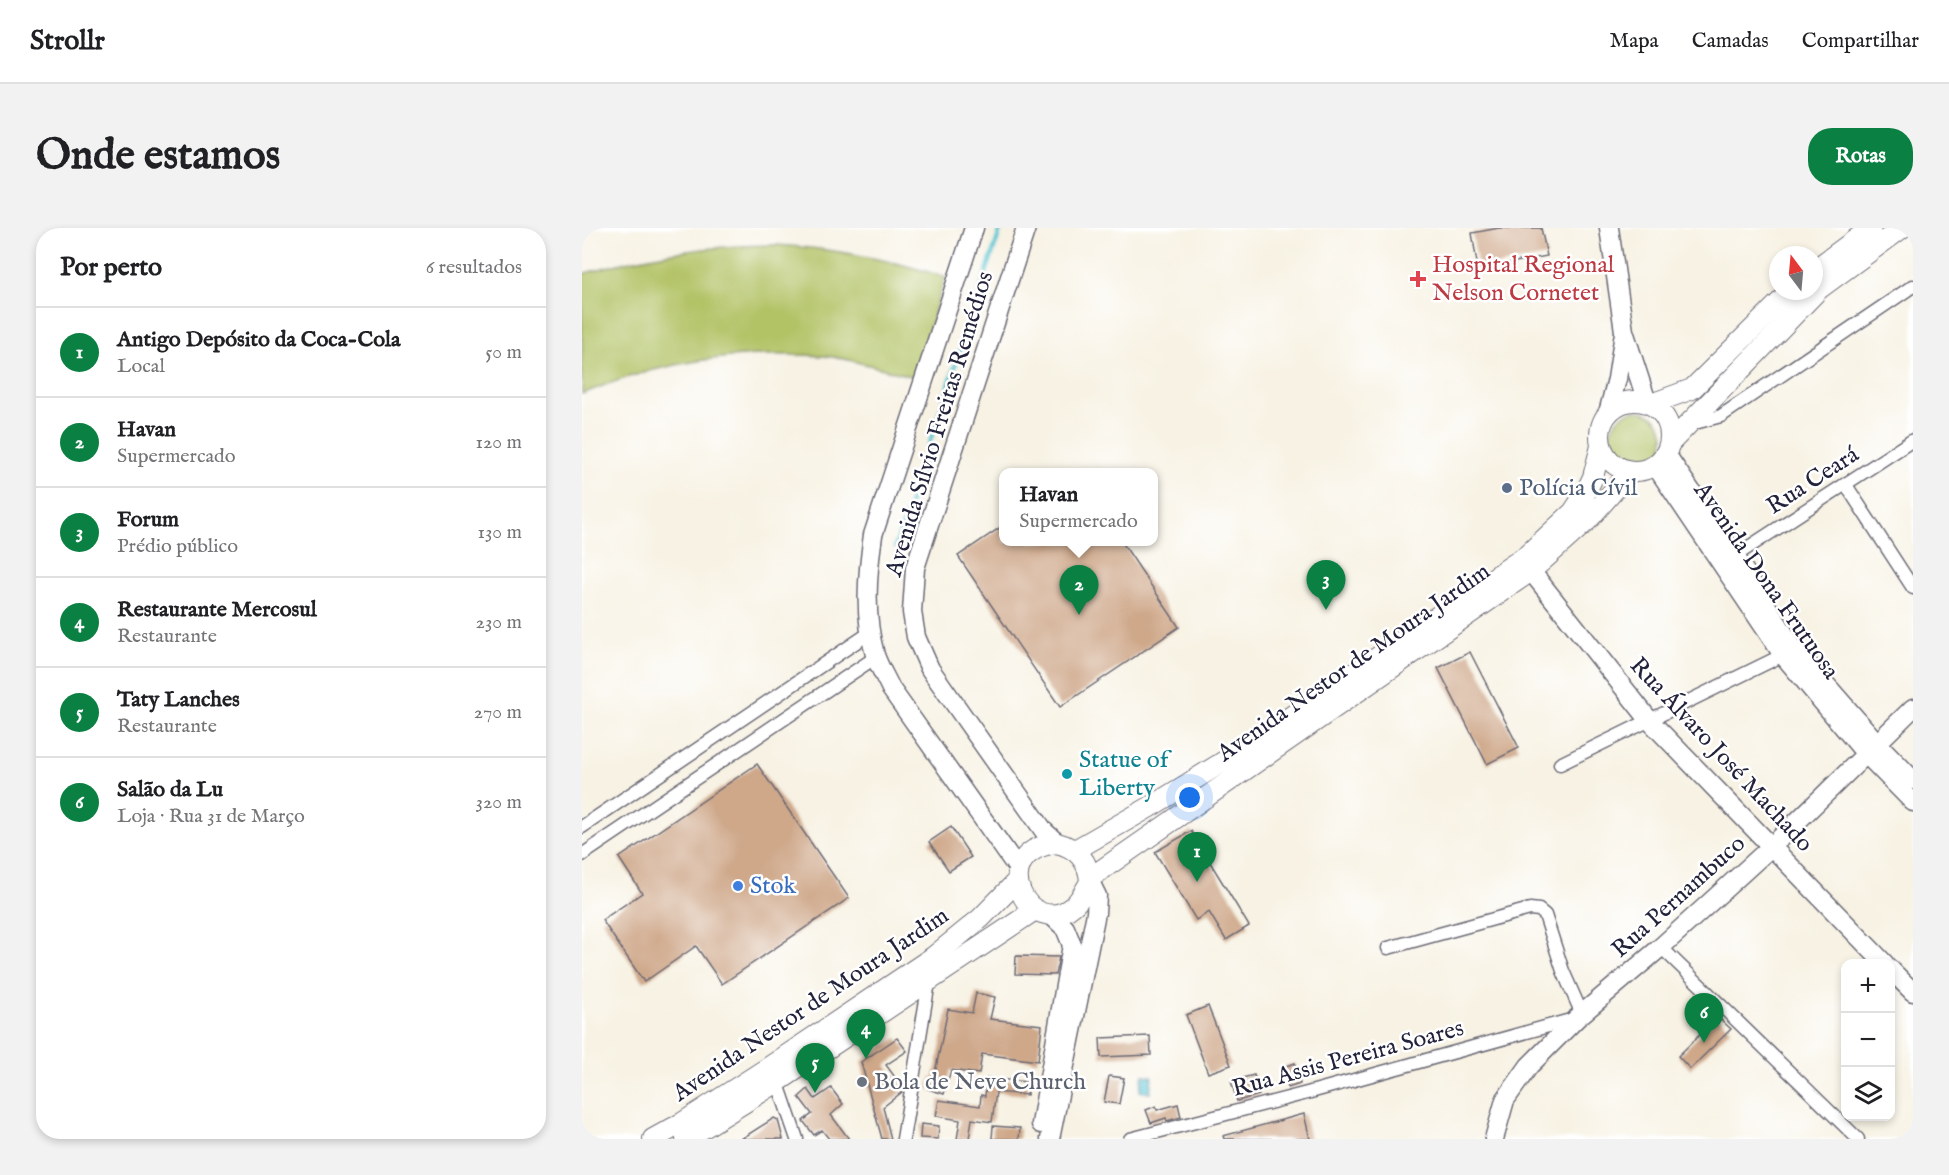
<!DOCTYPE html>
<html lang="pt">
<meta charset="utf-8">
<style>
body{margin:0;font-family:"IM FELL English",serif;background:#f2f2f2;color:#202124}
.controls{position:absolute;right:18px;bottom:18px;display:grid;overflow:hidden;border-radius:12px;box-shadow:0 3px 9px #0003}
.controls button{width:54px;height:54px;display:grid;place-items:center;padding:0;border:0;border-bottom:2px solid #e0e0e0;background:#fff;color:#202124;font:30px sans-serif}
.compass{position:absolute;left:1187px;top:18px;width:54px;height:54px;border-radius:50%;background:#fff;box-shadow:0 3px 9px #0003;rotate:344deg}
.you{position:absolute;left:608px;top:570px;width:21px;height:21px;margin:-15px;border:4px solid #fff;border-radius:50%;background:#1a73e8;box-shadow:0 0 0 9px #1a73e833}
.badge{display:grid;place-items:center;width:39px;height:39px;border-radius:50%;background:#0b8043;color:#fff;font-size:20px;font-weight:700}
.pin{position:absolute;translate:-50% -50px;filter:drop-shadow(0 2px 3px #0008)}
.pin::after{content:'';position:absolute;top:32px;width:21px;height:18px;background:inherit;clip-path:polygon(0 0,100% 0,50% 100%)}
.popup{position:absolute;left:417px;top:240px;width:159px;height:78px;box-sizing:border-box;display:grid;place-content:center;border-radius:12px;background:#fff;filter:drop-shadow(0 2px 4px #0005);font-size:20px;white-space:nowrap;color:#757577}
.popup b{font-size:22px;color:#202124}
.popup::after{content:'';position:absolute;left:50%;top:100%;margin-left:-12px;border:12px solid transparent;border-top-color:#fff}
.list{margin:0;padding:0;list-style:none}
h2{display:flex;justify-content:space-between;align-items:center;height:78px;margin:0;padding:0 24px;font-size:26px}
h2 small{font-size:20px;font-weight:400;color:#757577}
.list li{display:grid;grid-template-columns:39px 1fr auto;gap:18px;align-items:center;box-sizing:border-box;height:90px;padding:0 24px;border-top:2px solid #e0e0e0}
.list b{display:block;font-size:22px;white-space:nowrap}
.list p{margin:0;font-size:20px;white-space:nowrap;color:#757577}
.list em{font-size:20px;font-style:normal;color:#757577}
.icon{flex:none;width:33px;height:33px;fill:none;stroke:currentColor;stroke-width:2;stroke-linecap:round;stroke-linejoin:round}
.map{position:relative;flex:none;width:1331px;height:911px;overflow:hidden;border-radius:24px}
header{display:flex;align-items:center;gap:36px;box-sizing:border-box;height:84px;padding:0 30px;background:#fff;border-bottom:2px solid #e0e0e0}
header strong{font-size:28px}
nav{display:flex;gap:33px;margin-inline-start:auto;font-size:21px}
.intro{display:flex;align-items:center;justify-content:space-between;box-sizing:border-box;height:144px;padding:0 36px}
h1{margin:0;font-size:42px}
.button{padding:15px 27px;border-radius:24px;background:#0b8043;color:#fff;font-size:21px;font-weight:700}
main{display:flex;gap:36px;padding:0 36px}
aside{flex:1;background:#fff;border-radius:24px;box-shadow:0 3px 9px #0003}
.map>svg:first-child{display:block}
.green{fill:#b2c366;stroke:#6a7250;stroke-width:1.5}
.water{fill:#5ac5d4;stroke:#3e7488;stroke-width:1.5}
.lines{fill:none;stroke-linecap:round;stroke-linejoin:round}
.stream{stroke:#5ac5d4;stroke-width:4}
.building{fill:#cfa88a}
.street-casing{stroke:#6d6b76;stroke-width:15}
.secondary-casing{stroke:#6d6b76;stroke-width:21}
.primary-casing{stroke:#6d6b76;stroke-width:22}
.street{stroke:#fff;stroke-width:12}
.secondary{stroke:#fff;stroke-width:18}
.primary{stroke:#fff;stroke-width:20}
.health-dot{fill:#e0444e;stroke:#fff;stroke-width:2}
.service-dot{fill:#5c6f8a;stroke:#fff;stroke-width:2}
.culture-dot{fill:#0f9aa8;stroke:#fff;stroke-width:2}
.shop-dot{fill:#3f7fe0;stroke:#fff;stroke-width:2}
.worship-dot{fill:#6b7280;stroke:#fff;stroke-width:2}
.labels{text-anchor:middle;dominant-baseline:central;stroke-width:5;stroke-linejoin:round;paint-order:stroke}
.health-label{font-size:24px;fill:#be3a42;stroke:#fff;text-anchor:start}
.street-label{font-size:24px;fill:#22223b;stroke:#fff}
.service-label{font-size:24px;fill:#4e5e75;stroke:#fff;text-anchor:start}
.culture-label{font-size:24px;fill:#0d838f;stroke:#fff;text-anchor:start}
.shop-label{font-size:24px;fill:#366cbe;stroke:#fff;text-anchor:start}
.worship-label{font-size:24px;fill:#5b616d;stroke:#fff;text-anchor:start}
</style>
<header>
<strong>Strollr</strong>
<nav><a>Mapa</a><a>Camadas</a><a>Compartilhar</a></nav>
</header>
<div class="intro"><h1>Onde estamos</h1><a class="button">Rotas</a></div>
<main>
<aside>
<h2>Por perto<small>6 resultados</small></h2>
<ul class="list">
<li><span class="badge">1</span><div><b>Antigo Depósito da Coca-Cola</b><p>Local</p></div><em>50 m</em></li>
<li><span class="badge">2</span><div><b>Havan</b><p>Supermercado</p></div><em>120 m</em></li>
<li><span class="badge">3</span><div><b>Forum</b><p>Prédio público</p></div><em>130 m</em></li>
<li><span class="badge">4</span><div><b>Restaurante Mercosul</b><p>Restaurante</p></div><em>230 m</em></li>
<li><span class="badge">5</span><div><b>Taty Lanches</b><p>Restaurante</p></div><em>270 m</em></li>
<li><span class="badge">6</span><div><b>Salão da Lu</b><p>Loja · Rua 31 de Março</p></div><em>320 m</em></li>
</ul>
</aside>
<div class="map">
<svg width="1331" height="911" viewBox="0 0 1331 911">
<rect width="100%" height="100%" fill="#fff"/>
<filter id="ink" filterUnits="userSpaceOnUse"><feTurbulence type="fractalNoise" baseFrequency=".0167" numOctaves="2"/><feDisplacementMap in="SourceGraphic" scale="12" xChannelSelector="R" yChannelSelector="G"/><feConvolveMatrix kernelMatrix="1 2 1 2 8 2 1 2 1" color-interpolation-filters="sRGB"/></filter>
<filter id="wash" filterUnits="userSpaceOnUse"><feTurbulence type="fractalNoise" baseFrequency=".008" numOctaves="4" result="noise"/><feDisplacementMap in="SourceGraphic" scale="24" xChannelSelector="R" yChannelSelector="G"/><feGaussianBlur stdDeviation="1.35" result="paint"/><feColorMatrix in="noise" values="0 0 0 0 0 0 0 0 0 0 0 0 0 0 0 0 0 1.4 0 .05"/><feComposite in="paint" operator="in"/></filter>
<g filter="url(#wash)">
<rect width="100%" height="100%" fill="#f7f2e3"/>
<g class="green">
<path d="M196,17C254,21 307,31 363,49L333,149C308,143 282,135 257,130C242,127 226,127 211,127C139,125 67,138 0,166V46C64,26 128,17 196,17Z"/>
<circle cx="1055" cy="210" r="27"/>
</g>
<polygon class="water" points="561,847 570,848 568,865 558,863"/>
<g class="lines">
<polyline class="stream" points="313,319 419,0"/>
</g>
<g id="blocks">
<g class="building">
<polygon points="917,0 959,0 965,28 896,41 890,5"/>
<polygon points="422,297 422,314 540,314 597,399 478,479 376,328"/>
<polygon points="888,424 937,520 905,536 856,440"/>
<polygon points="175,536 267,670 140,756 114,718 62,754 20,692 60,665 37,630"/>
<polygon points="369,599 389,629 367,643 347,614"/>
<polygon points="609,603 667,698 644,712 627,684 614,692 573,624"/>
<polygon points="434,728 477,729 473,747 433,746"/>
<polygon points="394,765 413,769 408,791 460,797 456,833 400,826 397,846 369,842 362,866 346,861 349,849 352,850 366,781 390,785"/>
<polygon points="626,778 649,837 626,845 604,787"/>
<polygon points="1136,789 1149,801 1108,841 1096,828"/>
<polygon points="568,808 569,827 519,829 518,810"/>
<polygon points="315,810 325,823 304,837 321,860 320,864 301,879 309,911 300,911 279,834"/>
<polygon points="713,835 718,856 706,860 701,839"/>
<polygon points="672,847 677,867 655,873 649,853"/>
<polygon points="527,848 542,850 537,876 522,874"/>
<polygon points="405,850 446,854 445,867 414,864 410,894 390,891 387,911 375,911 378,892 354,888 357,872 398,878 399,867 403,868"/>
<polygon points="249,860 261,876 249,887 267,911 247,911 240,902 232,907 221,893 230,886 217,869 226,861 233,871"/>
<polygon points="596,876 599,889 585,893 584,890 569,895 564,882 574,878 575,882"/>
<polygon points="722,886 728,911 642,911 641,908"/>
<polygon points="192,890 196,892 201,911 159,911"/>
<polygon points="339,896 357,898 356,911 338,910"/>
<polygon points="411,898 438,900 437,911 410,911"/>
</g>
</g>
</g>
<g filter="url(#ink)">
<use href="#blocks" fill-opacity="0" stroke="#6d6b76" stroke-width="1.5"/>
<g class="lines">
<defs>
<g id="street">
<polyline points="1109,196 1139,188 1331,58"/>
<polyline points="1264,257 1331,360"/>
<polyline points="1153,328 1331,212"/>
<polyline points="978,536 1201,427"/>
<polyline points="0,599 289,404"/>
<polyline points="0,627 294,429"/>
<polyline points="1079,719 1276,911"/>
<polyline points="806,720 948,681 957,682 963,687 981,743 1000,786"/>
<polyline points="194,850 215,911"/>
<polyline points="321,911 347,754"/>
<polyline points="548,911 725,865 992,791"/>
</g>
<g id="secondary">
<path d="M392,0L291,307C285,348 282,387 293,427C297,439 304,450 309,461L437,642"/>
<polyline points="444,0 333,340 330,384 334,409 348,441 462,603 475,615"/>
<polyline points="1027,0 1042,103 1065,174"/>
<polyline points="1026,185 1035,151 1042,105"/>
<polyline points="1084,226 1153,328 1210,418 1296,516 1331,552"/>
<polyline points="1073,237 1201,427 1284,526 1331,574"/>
<polyline points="949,343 1068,493 1303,736"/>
<polyline points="1308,741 1331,764"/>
<polyline points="459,896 490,717 483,700 469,687"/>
<polyline points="468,911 514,685 515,668 508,654"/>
<polyline points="912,911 923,872 947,838 995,790 1079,719 1189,619 1331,480"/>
</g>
<g id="primary">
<polyline points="1232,42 1289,0"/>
<circle cx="1053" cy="208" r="35"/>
<polyline points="1069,176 1110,161 1209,63"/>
<polyline points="1088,215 1237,61 1320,0"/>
<path d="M475,615C495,620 507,633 508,654C503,662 499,671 492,677C448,716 400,624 475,615Z"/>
<polyline points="493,622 573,576 657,524 945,327 991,284 1003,266 1011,249 1019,218"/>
<polyline points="508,650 949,343 1006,292 1049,243"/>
<polyline points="71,911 100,895 187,839 351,729 399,690 435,653"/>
<polyline points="104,911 197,853 453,682"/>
</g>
</defs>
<use href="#street" class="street-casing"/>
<use href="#secondary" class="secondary-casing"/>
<use href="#primary" class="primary-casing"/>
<use href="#street" class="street"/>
<use href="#secondary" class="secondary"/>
<use href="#primary" class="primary"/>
</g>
</g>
<path class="health-dot" d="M833 42h6v6h6v6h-6v6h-6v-6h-6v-6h6z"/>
<circle class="service-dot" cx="925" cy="260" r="6"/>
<circle class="culture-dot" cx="485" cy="546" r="6"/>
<circle class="shop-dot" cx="156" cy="658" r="6"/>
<circle class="worship-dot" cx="280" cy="854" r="6"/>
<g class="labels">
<g class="health-label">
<text x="850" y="37">Hospital Regional<tspan x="850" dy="28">Nelson Cornetet</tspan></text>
</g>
<g class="street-label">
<text transform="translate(358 196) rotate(-73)">Avenida Sílvio Freitas Remédios</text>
<text transform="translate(1231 253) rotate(-33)">Rua Ceará</text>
<text transform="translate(1184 353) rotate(55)">Avenida Dona Frutuosa</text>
<text transform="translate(772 435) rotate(-35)">Avenida Nestor de Moura Jardim</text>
<text transform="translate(1139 527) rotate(47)">Rua Álvaro José Machado</text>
<text transform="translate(1097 669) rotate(-42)">Rua Pernambuco</text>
<text transform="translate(229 777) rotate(-34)">Avenida Nestor de Moura Jardim</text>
<text transform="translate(766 831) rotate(-15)">Rua Assis Pereira Soares</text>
</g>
<g class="service-label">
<text x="937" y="260">Polícia Cívil</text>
</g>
<g class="culture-label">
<text x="497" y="532">Statue of<tspan x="497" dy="28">Liberty</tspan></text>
</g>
<g class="shop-label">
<text x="168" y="658">Stok</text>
</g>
<g class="worship-label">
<text x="292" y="854">Bola de Neve Church</text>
</g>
</g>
</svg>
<div class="controls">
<button>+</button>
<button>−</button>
<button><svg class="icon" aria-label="layers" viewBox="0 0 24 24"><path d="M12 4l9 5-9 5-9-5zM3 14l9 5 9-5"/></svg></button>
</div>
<svg class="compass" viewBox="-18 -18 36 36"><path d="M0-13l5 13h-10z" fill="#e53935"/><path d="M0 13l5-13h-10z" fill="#757577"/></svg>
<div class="you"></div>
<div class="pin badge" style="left:615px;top:654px">1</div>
<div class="pin badge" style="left:497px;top:387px">2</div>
<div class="popup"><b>Havan</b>Supermercado</div>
<div class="pin badge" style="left:744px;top:382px">3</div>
<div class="pin badge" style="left:284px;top:831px">4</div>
<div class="pin badge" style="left:233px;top:865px">5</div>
<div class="pin badge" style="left:1122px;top:815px">6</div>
</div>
</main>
